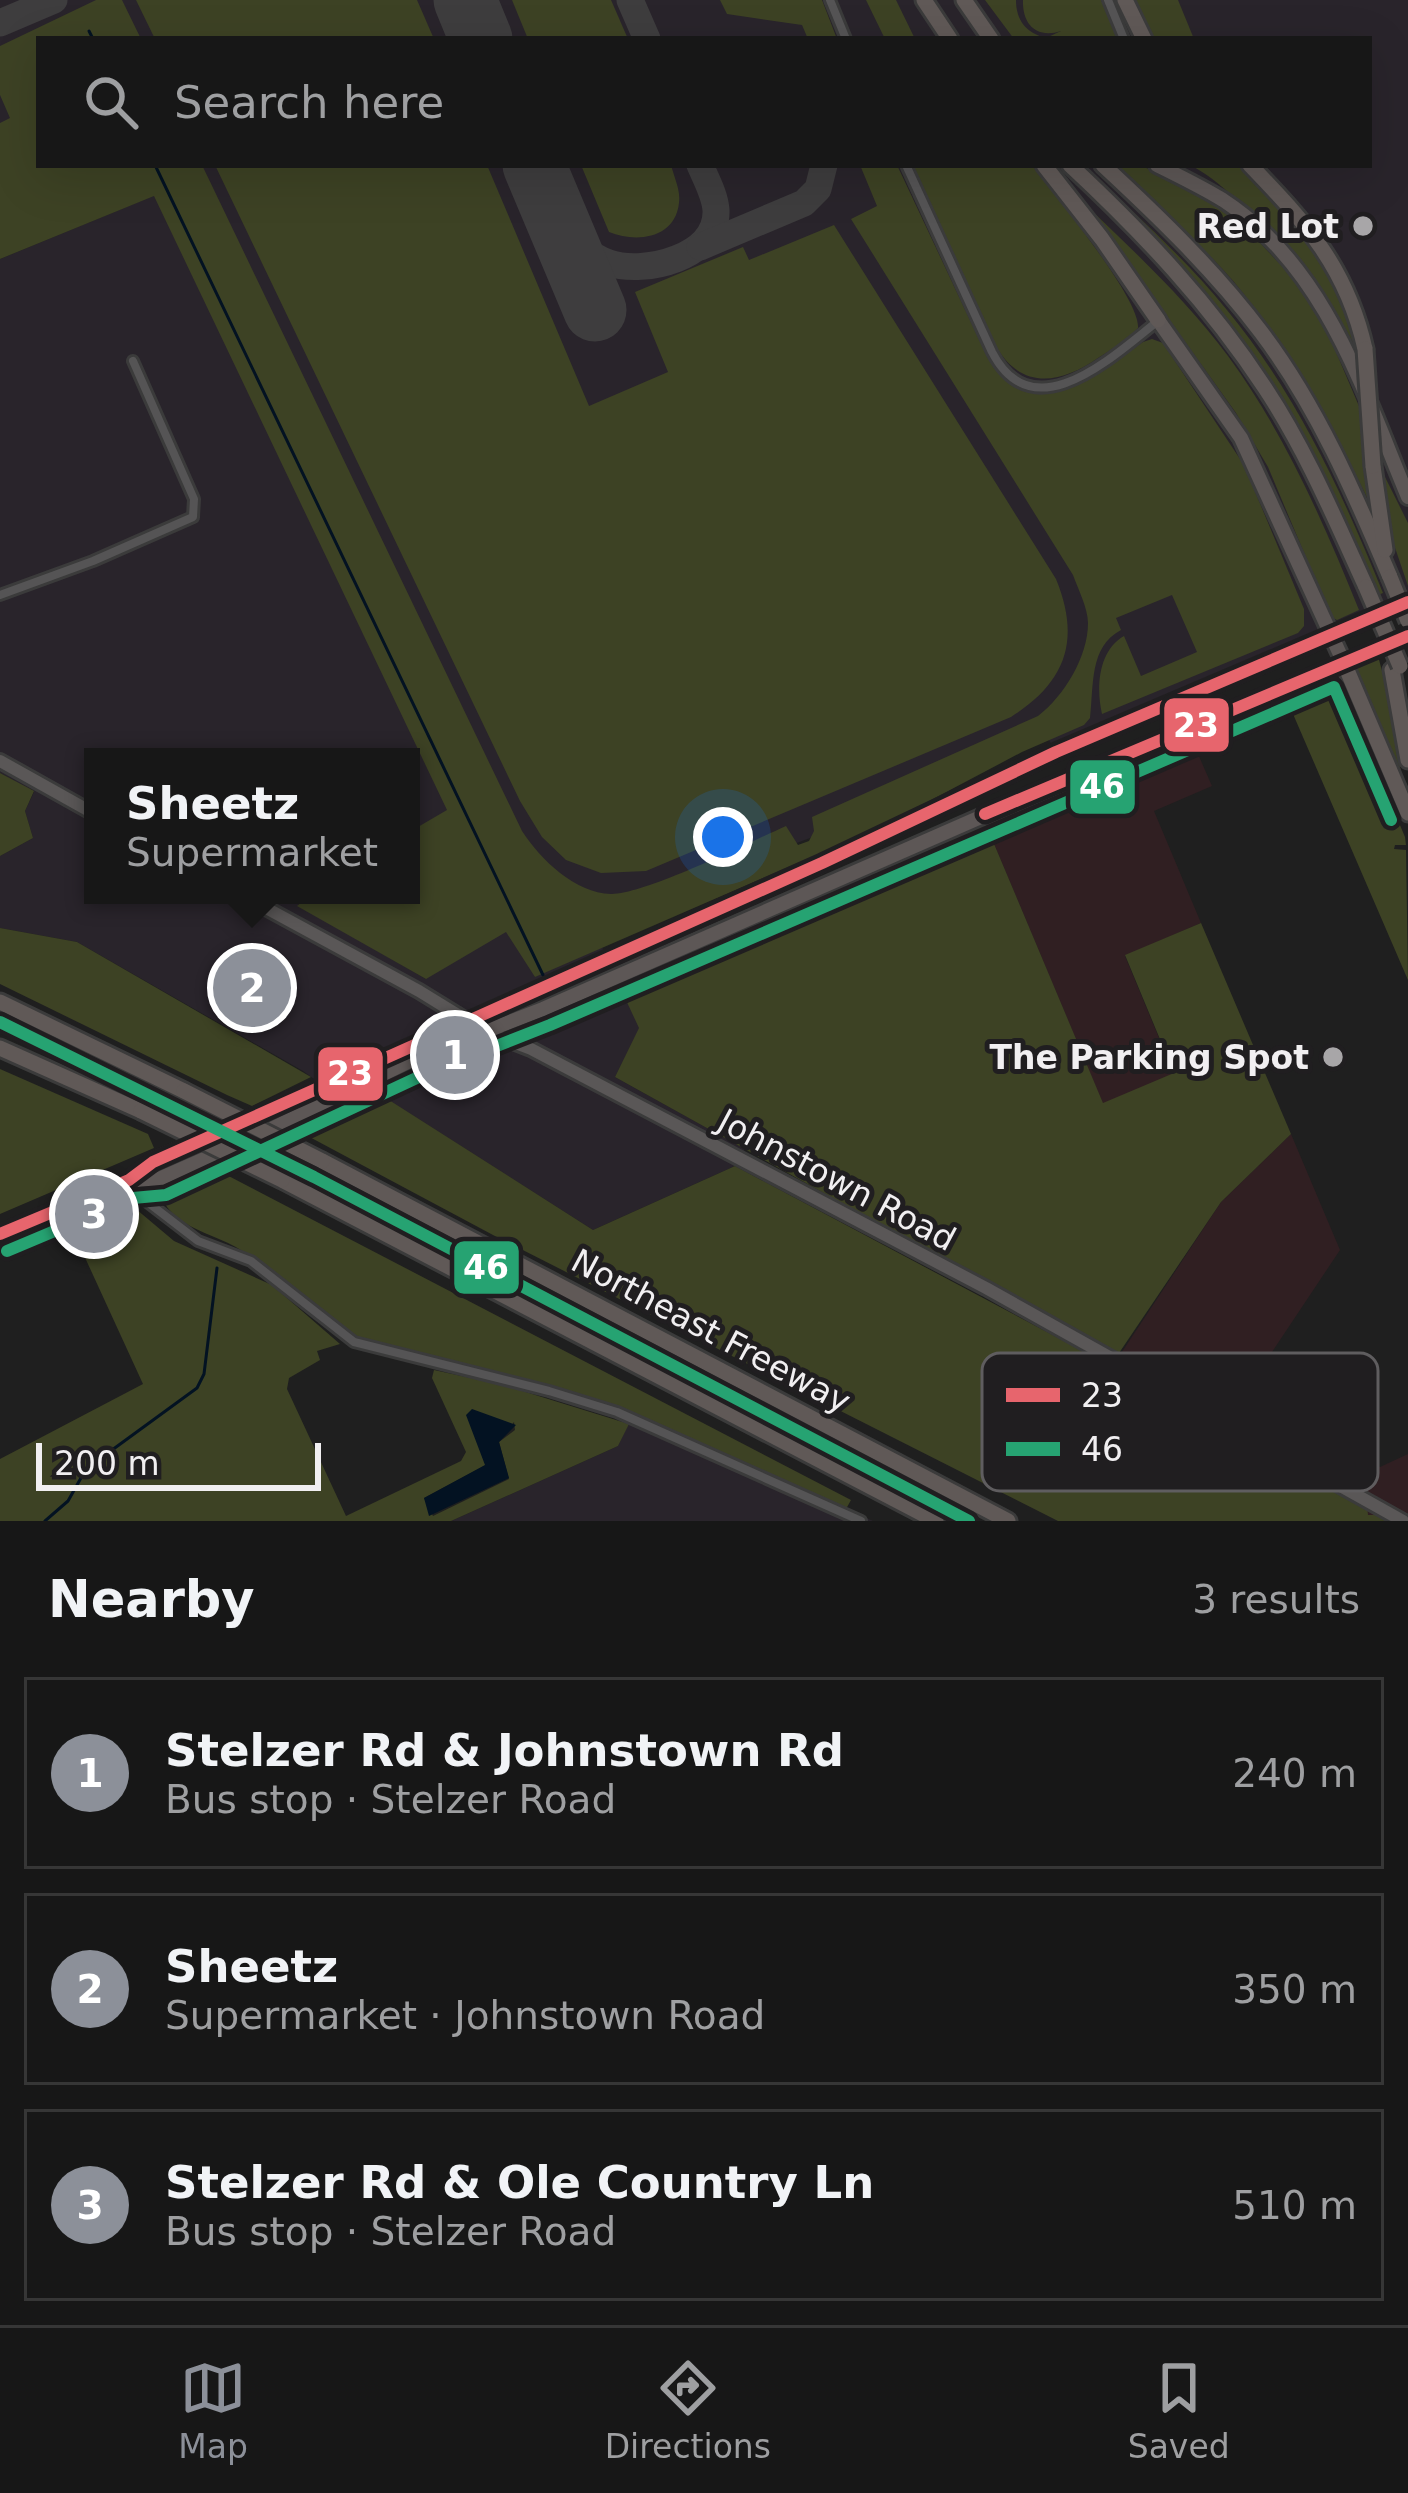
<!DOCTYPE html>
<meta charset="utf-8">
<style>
body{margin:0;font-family:"DejaVu Sans",sans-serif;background:#242424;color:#f1f3f6}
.scale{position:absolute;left:36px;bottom:30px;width:285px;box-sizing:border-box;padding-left:12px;border:6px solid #f1eff1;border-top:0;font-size:33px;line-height:42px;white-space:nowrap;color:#f1eff1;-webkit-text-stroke:9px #201e20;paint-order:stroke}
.you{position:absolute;left:723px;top:837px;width:42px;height:42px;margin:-30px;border:9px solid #fff;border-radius:50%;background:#1a73e8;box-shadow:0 0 0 18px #1a73e833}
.badge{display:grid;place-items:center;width:78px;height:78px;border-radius:50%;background:#8c9099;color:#fff;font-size:39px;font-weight:700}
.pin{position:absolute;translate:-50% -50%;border:6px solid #fff;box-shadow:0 3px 12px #0006}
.popup{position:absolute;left:84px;top:748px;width:336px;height:156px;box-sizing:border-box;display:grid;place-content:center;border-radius:0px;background:#171717;filter:drop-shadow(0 3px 9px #0005);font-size:39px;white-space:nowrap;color:#9e9fa1}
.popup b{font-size:45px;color:#f1f3f6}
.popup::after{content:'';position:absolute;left:50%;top:100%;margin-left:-24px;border:24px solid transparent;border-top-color:#171717}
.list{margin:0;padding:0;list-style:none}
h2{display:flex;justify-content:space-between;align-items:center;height:156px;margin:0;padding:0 48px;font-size:51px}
h2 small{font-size:39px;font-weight:400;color:#9e9fa1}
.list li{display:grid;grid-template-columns:78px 1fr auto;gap:36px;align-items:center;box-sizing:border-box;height:192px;margin:0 24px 24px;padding:0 24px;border:3px solid #363636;border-radius:0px}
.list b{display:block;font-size:45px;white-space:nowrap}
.list p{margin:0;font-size:39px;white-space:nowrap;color:#9e9fa1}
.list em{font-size:39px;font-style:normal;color:#9e9fa1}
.icon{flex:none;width:66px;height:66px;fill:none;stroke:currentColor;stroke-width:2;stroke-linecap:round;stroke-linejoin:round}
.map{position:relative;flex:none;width:1408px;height:1521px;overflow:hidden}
.search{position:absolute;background:#171717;box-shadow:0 12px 48px #0002;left:36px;right:36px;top:36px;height:132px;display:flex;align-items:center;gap:30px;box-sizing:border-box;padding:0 42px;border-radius:0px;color:#9e9fa1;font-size:45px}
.sheet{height:804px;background:#171717}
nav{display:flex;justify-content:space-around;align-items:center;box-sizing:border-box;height:168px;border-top:3px solid #363636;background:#171717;font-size:33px;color:#9e9fa1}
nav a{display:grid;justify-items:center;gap:6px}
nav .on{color:#8c9099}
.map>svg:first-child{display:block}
.commercial{fill:#301f22}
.built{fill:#29242b;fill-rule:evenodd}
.green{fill:#3d4224;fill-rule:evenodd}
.water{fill:#031222}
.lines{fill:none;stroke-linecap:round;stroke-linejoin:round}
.stream{stroke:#031222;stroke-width:3}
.taxiway{stroke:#3e3d3e;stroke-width:27}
.runway{stroke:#3e3d3e;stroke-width:63}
.street-casing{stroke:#3b3b3b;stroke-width:14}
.secondary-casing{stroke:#3b3b3b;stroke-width:18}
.primary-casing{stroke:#3b3b3b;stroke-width:20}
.highway-casing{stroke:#3b3b3b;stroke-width:21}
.street{stroke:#555455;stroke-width:8}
.secondary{stroke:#5a5757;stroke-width:12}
.primary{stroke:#5d5756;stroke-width:14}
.highway{stroke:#605957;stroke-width:15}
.highway-bridge-casing{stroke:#3b3b3b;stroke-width:21;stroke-linecap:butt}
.highway-bridge{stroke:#605957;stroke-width:15}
.bus-1-casing{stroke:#201e20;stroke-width:21}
.bus-2-casing{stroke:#201e20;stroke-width:21}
.bus-1{stroke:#e7656d;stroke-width:12}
.bus-2{stroke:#26a372;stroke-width:12}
.poi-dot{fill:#a8a6a8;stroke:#201e20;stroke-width:4.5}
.labels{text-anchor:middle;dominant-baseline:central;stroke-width:10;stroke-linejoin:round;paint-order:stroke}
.poi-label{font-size:33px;font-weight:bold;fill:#f1eff1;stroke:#201e20;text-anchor:end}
.street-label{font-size:33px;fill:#f1eff1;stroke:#201e20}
.key{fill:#201e20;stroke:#5f5d5f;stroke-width:3}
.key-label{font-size:33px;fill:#f1eff1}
.line-badge{stroke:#201e20;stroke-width:4.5}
.badge-label{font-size:33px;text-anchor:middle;font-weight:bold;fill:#fff}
</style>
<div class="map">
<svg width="1408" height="1521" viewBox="0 0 1408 1521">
<rect width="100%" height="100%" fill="#1f1f1f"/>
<g class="commercial">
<polygon points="1191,738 1212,786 1154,811 1201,923 1125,956 1174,1074 1103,1104 984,820"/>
<polygon points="1291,1134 1340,1250 1244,1394 1380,1467 1408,1454 1408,1521 1368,1515 1207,1423 1203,1415 1112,1367 1221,1202"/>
</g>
<g class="built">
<path d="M0,0H1408V602L1056,752L1046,735L850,823L754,859L534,977L602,947L640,1028L615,1077L745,1149L735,1166L593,1230L379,1094L350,1105L303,1071L77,942L0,928V856L33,838L25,811L34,792L0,773V259L153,196L139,165H1369V39H39V165L0,187ZM93,757H411V831L447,812L426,979L298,905L310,895H93Z"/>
<polygon points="633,1414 722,1451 873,1521 451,1521 618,1446"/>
</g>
<g class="green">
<path d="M96,0H122L141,39H39V165H202L522,831C541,860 575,893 611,894C644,895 750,842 786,826L798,845L809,841L814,831L812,817L1038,716C1064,696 1088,657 1088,623C1088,608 1078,589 1073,575L851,219L877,206L860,165H897L986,354C1034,429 1091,377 1143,342L1152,339L1163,343L1244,465L1304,609V626L1298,633L1102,714C1096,688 1098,651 1124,636L1141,676L1197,652L1172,595L1116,618L1121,630C1089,647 1094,685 1090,718L1084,725L1022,752L878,828L535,977L506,932L426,979L297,906L310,895H411V831L447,810L154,196L0,259V123L10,118L0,95V46Z"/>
<polygon points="136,0 417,0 434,39 155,39"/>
<polygon points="512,0 611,0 628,39 528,39"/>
<polygon points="720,0 822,0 837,39 808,39 802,25 727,14"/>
<polygon points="866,0 896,0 915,39 885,39"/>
<path d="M985,0H1016C1016,20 1026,33 1046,38L1061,31C1037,39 1022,25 1023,0H1101L1118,39H1014Z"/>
<polygon points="1132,0 1178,0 1194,39 1151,39"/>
<path d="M215,165H487L589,406L668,372L635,292L743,247L749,260L834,225L1056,579C1081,640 1066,682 1011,717L646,871L601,873L566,860L542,837L520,801Z"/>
<path d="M581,165H671C674,177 681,191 679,203C675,239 636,243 609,232Z"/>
<path d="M911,165H1032C1053,193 1141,299 1138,328C1127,341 1112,349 1098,358C1062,383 1023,391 997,348Z"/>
<path d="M1074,165H1083C1133,212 1184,257 1227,310C1297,395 1342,492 1383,593L1378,595C1334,492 1289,394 1217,307C1174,255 1123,211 1074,165Z"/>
<path d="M1114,165H1141L1217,207L1248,230L1294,279L1328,333L1364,418L1370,504C1332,425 1290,349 1234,282C1197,240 1155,203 1114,165Z"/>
<path d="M1190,165H1241C1293,221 1343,274 1358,352C1322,283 1295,249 1235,198C1220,185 1208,174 1190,165Z"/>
<path d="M1089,208C1138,255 1188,302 1228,356C1285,434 1323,521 1359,610L1337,620L1331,617L1268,467L1236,413Z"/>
<polygon points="1381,469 1408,523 1408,586 1387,524"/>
<polygon points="1378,656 1390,701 1401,773 1356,673 1358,664"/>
<polygon points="1329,683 1328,688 1332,684 1337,686 1336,692 1341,689 1345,694 1405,837 1406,845 1395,845 1394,849 1406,850 1408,980 1290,707 1196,749 1191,738"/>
<polygon points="0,773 34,791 25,811 33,838 0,856"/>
<polygon points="984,820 1103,1103 1174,1073 1125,955 1201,923 1291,1134 1221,1202 1117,1356 615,1077 639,1028 618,983"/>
<polygon points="0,928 77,942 311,1077 252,1106 227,1095 0,984"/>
<polygon points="0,1069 148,1134 154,1148 0,1214"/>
<polygon points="378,1093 593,1230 735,1166 1203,1415 1207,1423 1227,1426 1329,1485 1330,1492 1339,1489 1367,1506 1368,1515 1382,1515 1399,1521 1058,1521 493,1235 304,1134 300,1126"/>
<path d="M209,1164L219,1171L851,1500L846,1509C751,1465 658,1420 558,1389C497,1371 430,1364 371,1342C318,1323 282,1270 228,1243C205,1232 173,1224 162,1198L167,1196L171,1184Z"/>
<path d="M110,1209L132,1212L136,1209L174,1241L272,1285L340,1344L317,1351L320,1360L289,1378L287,1389L346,1516L461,1461L466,1452L432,1378L434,1370L503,1385L629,1424L618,1446L451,1521H0V1459L143,1384L71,1227ZM514,1422L515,1430L499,1442L509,1479L433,1516L424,1498L486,1465L485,1458Z"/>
</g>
<polygon class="water" points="472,1409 516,1425 499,1442 509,1478 429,1516 424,1498 485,1465 466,1415"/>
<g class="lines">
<g class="stream">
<polyline points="89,31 93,39"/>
<polyline points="155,165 543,975"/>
<polyline points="45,1521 68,1501 86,1469 197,1388 204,1374 217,1268"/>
</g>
<g class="taxiway">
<polyline points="630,0 647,39"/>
<polyline points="0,23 54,0"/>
<path d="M558,221C573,238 586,255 609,263C645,275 718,257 716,210C715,195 706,179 700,165"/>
<polyline points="700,247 804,203 818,189 824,165"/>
</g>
<g class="runway">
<polyline points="465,0 481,39"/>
<polyline points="534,165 595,310"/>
</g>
<defs>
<g id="street">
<polyline points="830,0 846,39"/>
<polyline points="1108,0 1124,39"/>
<path d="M906,165L992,352C1034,433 1114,355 1158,321"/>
<polyline points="0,595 93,561 193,517 194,499 133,361"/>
<polyline points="129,1180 146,1201 198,1241 251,1261 354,1342 549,1391 617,1412 861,1521"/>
</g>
<g id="secondary">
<polyline points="0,761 93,813"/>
<polyline points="242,895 419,991 484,1031 531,1049 986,1288 1403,1521"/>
</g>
<g id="primary">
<path d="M1157,165C1179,176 1202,187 1223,200C1326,267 1363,390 1408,497"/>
<polyline points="1158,320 1241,438 1344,663"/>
<polyline points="129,1180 159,1179 261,1134 416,1058 543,1009 999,809 1408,636"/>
<polyline points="0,1234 129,1180 153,1162 822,863 1056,752 1408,602"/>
</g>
<g id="highway">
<polyline points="924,0 950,39"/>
<polyline points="964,0 991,39"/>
<polyline points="1125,0 1144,39"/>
<polyline points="1044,165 1102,239 1158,320"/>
<path d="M1070,165C1143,233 1210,304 1265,388C1306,450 1335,519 1366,587"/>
<path d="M1103,165C1159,217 1215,271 1261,332C1317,406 1354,492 1390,577"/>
<path d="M1250,165C1306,223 1347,268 1365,349"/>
<polyline points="1373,466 1385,550"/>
<polyline points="1344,663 1408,813"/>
<polyline points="1392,670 1408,760"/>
<polyline points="0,1002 184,1091"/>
<polyline points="0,1048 141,1111"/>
<polyline points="322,1161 1008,1521"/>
<polyline points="282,1180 936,1521"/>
</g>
</defs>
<use href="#street" class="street-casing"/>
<use href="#secondary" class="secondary-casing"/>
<use href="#primary" class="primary-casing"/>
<use href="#highway" class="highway-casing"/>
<use href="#street" class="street"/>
<use href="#secondary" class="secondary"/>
<use href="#primary" class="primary"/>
<use href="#highway" class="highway"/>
<defs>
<g id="highway-bridge">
<polyline points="1365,349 1373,466"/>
<polyline points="1390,577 1408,621"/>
<polyline points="1366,587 1400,666"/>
<polyline points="184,1091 322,1161"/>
<polyline points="141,1111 282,1180"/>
</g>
</defs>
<use href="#highway-bridge" class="highway-bridge-casing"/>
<use href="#highway-bridge" class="highway-bridge"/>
<defs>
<g id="bus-1">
<polyline points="985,814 1408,636"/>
<polyline points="0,1234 129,1180 153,1162 822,863 1056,752 1408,602"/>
</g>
<g id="bus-2">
<polyline points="0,1022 314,1177 969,1521"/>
<polyline points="7,1251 133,1198 166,1195 423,1075 550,1025 1334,687 1391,820"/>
</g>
</defs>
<use href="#bus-1" class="bus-1-casing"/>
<use href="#bus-2" class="bus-2-casing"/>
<use href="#bus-1" class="bus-1"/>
<use href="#bus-2" class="bus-2"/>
</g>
<g class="poi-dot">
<circle cx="1363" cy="226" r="12"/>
<circle cx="1333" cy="1057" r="12"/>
</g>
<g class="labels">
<g class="poi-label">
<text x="1339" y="226">Red Lot</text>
<text x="1309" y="1057">The Parking Spot</text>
</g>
<g class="street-label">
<text transform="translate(837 1180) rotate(28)">Johnstown Road</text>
<text transform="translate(711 1331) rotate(28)">Northeast Freeway</text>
</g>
</g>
<rect x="982" y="1353" width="396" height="138" rx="18" class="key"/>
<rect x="1006" y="1388" width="54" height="14" fill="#e7656d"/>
<rect x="1006" y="1442" width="54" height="14" fill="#26a372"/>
<g class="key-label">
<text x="1081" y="1407">23</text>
<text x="1081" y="1461">46</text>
</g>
<g class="line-badge">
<rect x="1162" y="696" width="69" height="58" rx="12" fill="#e7656d"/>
<rect x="1068" y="758" width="69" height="58" rx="12" fill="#26a372"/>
<rect x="316" y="1045" width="69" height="58" rx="12" fill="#e7656d"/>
<rect x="452" y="1239" width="69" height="57" rx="12" fill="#26a372"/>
</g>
<g class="badge-label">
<text x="1196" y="737">23</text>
<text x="1102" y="798">46</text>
<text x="350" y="1085">23</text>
<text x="486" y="1279">46</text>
</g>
</svg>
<div class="scale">200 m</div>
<div class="you"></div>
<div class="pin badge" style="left:455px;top:1055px">1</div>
<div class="pin badge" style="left:252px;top:988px">2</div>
<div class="popup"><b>Sheetz</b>Supermarket</div>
<div class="pin badge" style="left:94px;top:1214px">3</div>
<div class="search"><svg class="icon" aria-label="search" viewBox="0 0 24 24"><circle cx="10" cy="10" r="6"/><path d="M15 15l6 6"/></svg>Search here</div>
</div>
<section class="sheet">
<h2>Nearby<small>3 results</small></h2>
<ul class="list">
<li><span class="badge">1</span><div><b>Stelzer Rd &amp; Johnstown Rd</b><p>Bus stop · Stelzer Road</p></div><em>240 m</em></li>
<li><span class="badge">2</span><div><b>Sheetz</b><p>Supermarket · Johnstown Road</p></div><em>350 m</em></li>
<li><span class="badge">3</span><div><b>Stelzer Rd &amp; Ole Country Ln</b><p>Bus stop · Stelzer Road</p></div><em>510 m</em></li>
</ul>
</section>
<nav>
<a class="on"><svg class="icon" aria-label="map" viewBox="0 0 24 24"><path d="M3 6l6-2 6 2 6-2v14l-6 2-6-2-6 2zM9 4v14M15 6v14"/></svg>Map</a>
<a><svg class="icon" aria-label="directions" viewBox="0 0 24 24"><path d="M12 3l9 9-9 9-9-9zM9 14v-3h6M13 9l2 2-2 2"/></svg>Directions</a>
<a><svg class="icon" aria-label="saved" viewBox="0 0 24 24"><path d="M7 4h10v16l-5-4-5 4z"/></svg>Saved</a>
</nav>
